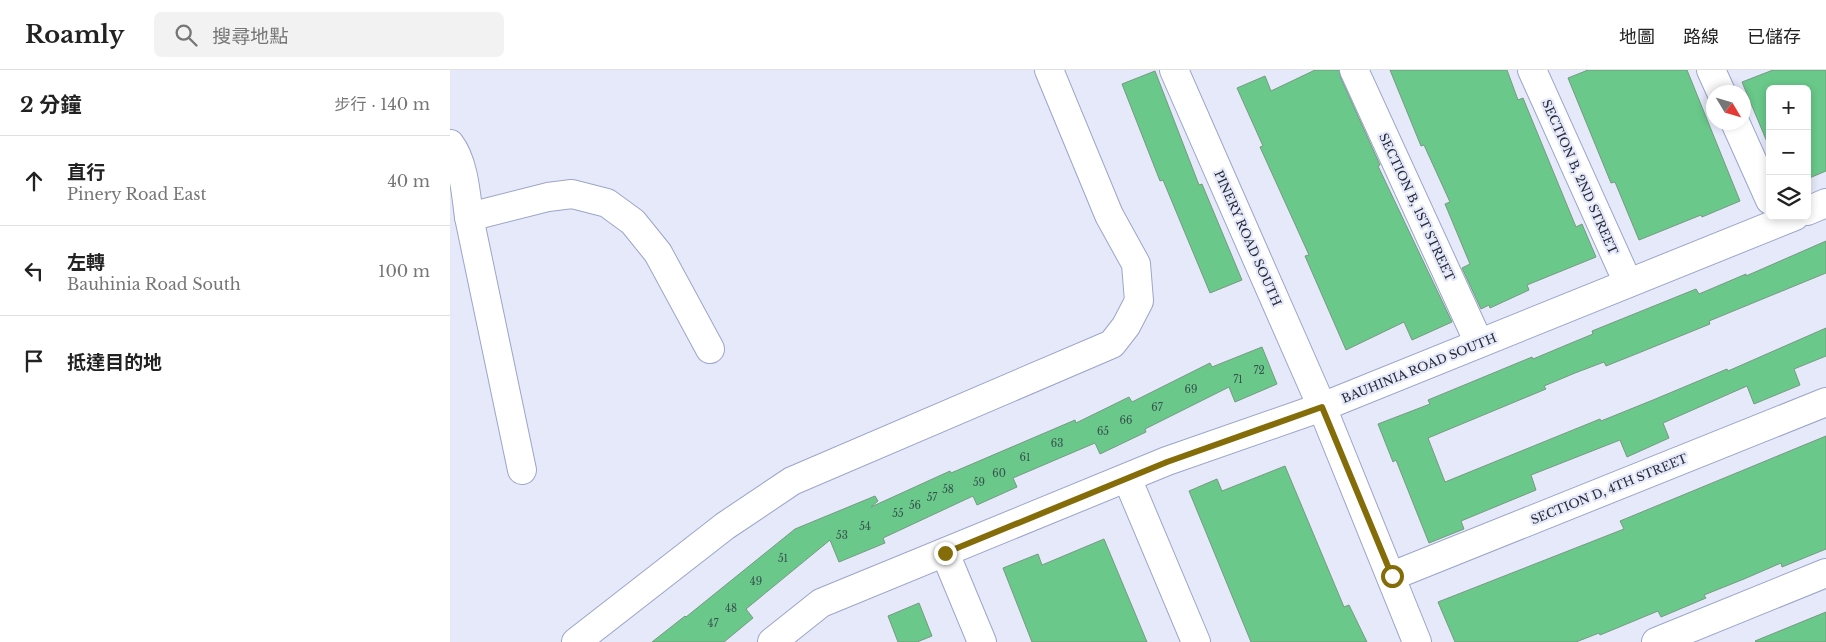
<!DOCTYPE html>
<html lang="zh-TW">
<meta charset="utf-8">
<style>
body{margin:0;font-family:"Libre Baskerville","Noto Sans TC",serif;background:#f2f2f2;color:#222}
.controls{position:absolute;right:15px;top:15px;display:grid;overflow:hidden;border-radius:8px;box-shadow:0 2px 8px #0003}
.controls button{width:45px;height:45px;display:grid;place-items:center;padding:0;border:0;border-bottom:1px solid #e0e0e0;background:#fff;color:#222;font:25px sans-serif}
.compass{position:absolute;left:1256px;top:15px;width:45px;height:45px;border-radius:50%;background:#fff;box-shadow:0 2px 8px #0003;rotate:128deg}
.stop{position:absolute;width:15px;height:15px;margin:-11px;border:4px solid #846d09;border-radius:50%;background:#fff}
.stop.end{background:#846d09;border-color:#fff;box-shadow:0 1px 5px #0008}
.list{margin:0;padding:0;list-style:none}
h2{display:flex;justify-content:space-between;align-items:center;height:65px;margin:0;padding:0 20px;font-size:21px}
h2 small{font-size:16px;font-weight:400;color:#767676}
.list li{display:grid;grid-template-columns:32px 1fr auto;gap:15px;align-items:center;box-sizing:border-box;height:90px;padding:0 20px;border-top:1px solid #e0e0e0}
.list b{display:block;font-size:19px;white-space:nowrap}
.list p{margin:0;font-size:16px;white-space:nowrap;color:#767676}
.list em{font-size:16px;font-style:normal;color:#767676}
.icon{flex:none;width:28px;height:28px;fill:none;stroke:currentColor;stroke-width:2;stroke-linecap:round;stroke-linejoin:round}
.map{position:relative;flex:none;width:1376px;height:572px;overflow:hidden}
header{display:flex;align-items:center;gap:30px;box-sizing:border-box;height:70px;padding:0 25px;background:#fff;border-bottom:1px solid #e0e0e0}
header strong{font-size:24px}
nav{display:flex;gap:28px;margin-inline-start:auto;font-size:18px}
.search{width:350px;height:45px;background:#f2f2f2;display:flex;align-items:center;gap:12px;box-sizing:border-box;padding:0 18px;border-radius:8px;color:#767676;font-size:19px}
main{display:flex}
aside{flex:1;background:#fff}
.map>svg:first-child{display:block}
.building{fill:#69c88a;stroke:#769a81}
.lines{fill:none;stroke-linecap:round;stroke-linejoin:round}
.minor-casing{stroke:#9ca5ca;stroke-width:30}
.minor{stroke:#fff;stroke-width:28}
.route{stroke:#846d09;stroke-width:6}
.labels{text-anchor:middle;dominant-baseline:central;stroke-width:4.5;stroke-linejoin:round;paint-order:stroke}
.number-label{font-size:10px;fill:#37524d}
.street-label{font-size:12px;fill:#262a39;stroke:#e5e9f9}
</style>
<header>
<strong>Roamly</strong>
<div class="search"><svg class="icon" aria-label="search" viewBox="0 0 24 24"><circle cx="10" cy="10" r="6"/><path d="M15 15l6 6"/></svg>搜尋地點</div>
<nav><a>地圖</a><a>路線</a><a>已儲存</a></nav>
</header>
<main>
<aside>
<h2>2 分鐘<small>步行 · 140 m</small></h2>
<ul class="list">
<li><svg class="icon" aria-label="ahead" viewBox="0 0 24 24"><path d="M12 20V5M6 11l6-6 6 6"/></svg><div><b>直行</b><p>Pinery Road East</p></div><em>40 m</em></li>
<li><svg class="icon" aria-label="left" viewBox="0 0 24 24"><path d="M17 20v-9H6M10 6l-5 5 5 5"/></svg><div><b>左轉</b><p>Bauhinia Road South</p></div><em>100 m</em></li>
<li><svg class="icon" aria-label="arrive" viewBox="0 0 24 24"><path d="M6 21V4h12l-3 4 3 4H6"/></svg><div><b>抵達目的地</b></div></li>
</ul>
</aside>
<div class="map">
<svg width="1376" height="572" viewBox="0 0 1376 572">
<rect width="100%" height="100%" fill="#e5e9f9"/>
<g class="building">
<polygon points="865,0 889,0 890,6 930,95 928,96 1002,252 962,270 954,252 896,280 855,186 859,185 810,77 813,76 787,18 815,6 821,21"/>
<polygon points="940,0 1057,0 1068,30 1073,28 1126,157 1132,154 1146,187 1077,215 1079,220 1040,238 1039,235 1031,239 1012,198 1020,194 995,134 1000,132 974,75 971,76"/>
<polygon points="1138,0 1237,0 1290,131 1252,147 1251,145 1189,170 1165,112 1161,113 1118,8"/>
<polygon points="1323,0 1376,0 1376,101 1357,109 1357,19 1320,19 1320,79 1292,12"/>
<polygon points="705,1 749,115 752,114 792,210 760,223 713,110 710,111 672,14"/>
<polygon points="1376,171 1376,203 1259,251 1260,254 1191,282 1156,296 1154,292 1125,303 1094,316 1096,319 978,368 995,412 1150,349 1151,351 1203,330 1277,299 1278,301 1376,258 1376,286 1344,299 1350,315 1304,334 1297,316 1213,353 1219,368 1177,387 1170,370 1081,405 1086,420 1011,451 1014,459 979,473 946,390 943,392 928,354 980,334 978,330 1082,287 1083,289 1114,276 1143,264 1142,261 1246,219 1249,224 1296,204 1296,206"/>
<polygon points="812,277 827,314 785,332 779,317 695,359 696,362 650,384 645,373 563,408 567,417 527,435 523,426 433,468 435,473 389,492 380,470 296,539 303,548 274,572 202,572 235,546 236,547 345,459 425,426 428,431 421,437 500,401 501,403 625,350 626,353 679,327 682,332 760,293 762,297"/>
<polygon points="1376,366 1376,479 1332,497 1331,493 1294,509 1254,525 1256,528 1211,547 1208,541 1150,565 1149,563 1126,572 1005,572 988,532 1174,459 1170,451"/>
<polygon points="835,396 894,537 899,535 917,572 801,572 739,421 767,409 772,421"/>
<polygon points="654,469 697,572 582,572 553,498 588,484 592,495"/>
<polygon points="469,533 482,566 467,572 448,572 438,546"/>
<polygon points="1376,542 1376,572 1306,572 1305,571"/>
</g>
<g class="lines">
<defs>
<g id="minor">
<polyline points="724,0 872,337 967,572"/>
<polyline points="904,0 1029,273"/>
<polyline points="1082,0 1178,213"/>
<polyline points="1261,0 1271,22"/>
<polyline points="1285,52 1320,130"/>
<path d="M0,74C14,92 16,125 19,147L72,400"/>
<polyline points="1357,141 1376,133"/>
<polyline points="19,147 98,127 122,124 157,133 183,152 208,183 260,279"/>
<polyline points="677,408 746,572"/>
<polyline points="495,483 532,572"/>
<polyline points="942,506 1376,332"/>
<polyline points="126,572 275,456 342,411 662,274 676,256 689,231 686,194 659,145 599,0"/>
<polyline points="322,572 371,533 717,391 872,337 1345,146"/>
<polyline points="1206,572 1376,503"/>
</g>
</defs>
<use href="#minor" class="minor-casing"/>
<use href="#minor" class="minor"/>
</g>
<g class="lines">
<polyline class="route" points="495,483 717,392 872,337 942,506"/>
</g>
<g class="labels">
<g class="number-label">
<text x="809" y="300">72</text>
<text x="788" y="309">71</text>
<text x="741" y="319">69</text>
<text x="707" y="337">67</text>
<text x="676" y="350">66</text>
<text x="653" y="361">65</text>
<text x="607" y="373">63</text>
<text x="575" y="387">61</text>
<text x="549" y="403">60</text>
<text x="529" y="412">59</text>
<text x="498" y="419">58</text>
<text x="482" y="427">57</text>
<text x="465" y="435">56</text>
<text x="448" y="443">55</text>
<text x="415" y="456">54</text>
<text x="392" y="465">53</text>
<text x="333" y="488">51</text>
<text x="306" y="511">49</text>
<text x="281" y="538">48</text>
<text x="263" y="553">47</text>
</g>
<g class="street-label">
<text transform="translate(1130 107) rotate(66)">SECTION B, 2ND STREET</text>
<text transform="translate(967 137) rotate(65)">SECTION B, 1ST STREET</text>
<text transform="translate(798 168) rotate(66)">PINERY ROAD SOUTH</text>
<text transform="translate(969 298) rotate(-22)">BAUHINIA ROAD SOUTH</text>
<text transform="translate(1159 419) rotate(-22)">SECTION D, 4TH STREET</text>
</g>
</g>
</svg>
<div class="controls">
<button>+</button>
<button>−</button>
<button><svg class="icon" aria-label="layers" viewBox="0 0 24 24"><path d="M12 4l9 5-9 5-9-5zM3 14l9 5 9-5"/></svg></button>
</div>
<svg class="compass" viewBox="-18 -18 36 36"><path d="M0-13l5 13h-10z" fill="#e53935"/><path d="M0 13l5-13h-10z" fill="#767676"/></svg>
<div class="stop" style="left:942px;top:506px"></div>
<div class="stop end" style="left:495px;top:483px"></div>
</div>
</main>
